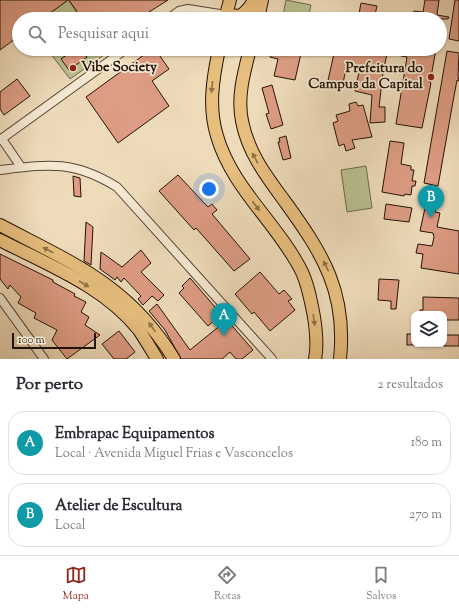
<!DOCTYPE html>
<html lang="pt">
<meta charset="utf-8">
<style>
body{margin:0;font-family:"Sorts Mill Goudy",serif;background:#f2f2f3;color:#2b2b33}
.controls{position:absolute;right:12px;bottom:12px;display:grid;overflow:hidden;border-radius:8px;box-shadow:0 1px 3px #0004}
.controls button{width:36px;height:36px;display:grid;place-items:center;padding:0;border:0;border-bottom:1px solid #e1e1e2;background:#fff;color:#2b2b33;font:20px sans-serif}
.scale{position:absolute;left:12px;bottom:10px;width:84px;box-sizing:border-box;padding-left:4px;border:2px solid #231307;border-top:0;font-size:11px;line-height:14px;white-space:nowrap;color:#231307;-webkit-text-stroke:3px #f4e8d2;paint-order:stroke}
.you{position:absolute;left:209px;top:189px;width:14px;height:14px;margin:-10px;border:3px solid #fff;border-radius:50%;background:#1a73e8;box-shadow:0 0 0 6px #1a73e833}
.badge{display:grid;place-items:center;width:26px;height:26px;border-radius:50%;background:#8f2418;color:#fff;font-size:13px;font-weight:700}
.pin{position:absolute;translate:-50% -33px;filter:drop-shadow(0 1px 2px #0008)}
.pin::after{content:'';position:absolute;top:21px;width:14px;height:12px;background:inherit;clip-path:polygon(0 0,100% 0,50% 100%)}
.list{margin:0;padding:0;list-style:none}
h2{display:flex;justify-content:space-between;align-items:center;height:52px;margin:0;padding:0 16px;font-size:17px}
h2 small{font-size:13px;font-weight:400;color:#7c7c81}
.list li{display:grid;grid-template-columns:26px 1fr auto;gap:12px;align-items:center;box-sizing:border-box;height:64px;margin:0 8px 8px;padding:0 8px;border:1px solid #e1e1e2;border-radius:16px}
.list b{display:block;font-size:15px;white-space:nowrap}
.list p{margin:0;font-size:13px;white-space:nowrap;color:#7c7c81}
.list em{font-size:13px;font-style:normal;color:#7c7c81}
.icon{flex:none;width:22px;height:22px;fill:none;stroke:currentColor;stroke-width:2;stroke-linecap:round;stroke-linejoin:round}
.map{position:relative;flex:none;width:459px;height:359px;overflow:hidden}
.search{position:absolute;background:#fff;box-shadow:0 1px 3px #0004;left:12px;right:12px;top:12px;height:44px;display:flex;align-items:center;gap:10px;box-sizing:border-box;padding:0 14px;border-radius:22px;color:#7c7c81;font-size:15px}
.sheet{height:196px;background:#fff}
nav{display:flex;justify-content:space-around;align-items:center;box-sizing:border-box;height:56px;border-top:1px solid #e1e1e2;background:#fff;font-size:11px;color:#7c7c81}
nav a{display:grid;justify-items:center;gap:2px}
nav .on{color:#8f2418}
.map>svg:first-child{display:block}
.grass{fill:#b9c090;stroke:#6e6a4c}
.building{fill:#dd9c83;stroke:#231307}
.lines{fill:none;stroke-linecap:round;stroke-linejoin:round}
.minor-casing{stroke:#564534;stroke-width:10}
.highway-casing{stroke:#231307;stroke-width:14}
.minor{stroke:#f4e8d2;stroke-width:8}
.highway{stroke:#e7be7d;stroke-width:12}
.oneway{fill:#8f7148}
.poi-dot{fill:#8f2418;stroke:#f4e8d2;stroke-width:1.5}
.labels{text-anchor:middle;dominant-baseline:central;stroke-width:3.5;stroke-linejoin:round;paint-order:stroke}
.poi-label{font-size:14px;font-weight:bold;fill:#231307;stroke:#f4e8d2;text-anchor:start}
</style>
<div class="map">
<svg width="459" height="359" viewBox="0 0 459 359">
<rect width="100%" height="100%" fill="#eedbba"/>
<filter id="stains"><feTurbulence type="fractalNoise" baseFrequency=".005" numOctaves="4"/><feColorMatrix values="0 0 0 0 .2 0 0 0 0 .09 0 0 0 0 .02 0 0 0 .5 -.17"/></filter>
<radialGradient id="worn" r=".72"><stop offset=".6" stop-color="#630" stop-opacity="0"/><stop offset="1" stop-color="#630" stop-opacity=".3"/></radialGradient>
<g class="grass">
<polygon points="68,0 82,19 42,19"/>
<polygon points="286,0 311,5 308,19 283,15"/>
<polygon points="47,49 104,49 107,53 70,79"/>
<polygon points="366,166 372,208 347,212 341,170"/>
</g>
<g class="building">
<polygon points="0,0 68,0 42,19 19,19 19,36 0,50"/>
<polygon points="69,0 168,0 138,19 82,19"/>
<polygon points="425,0 439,0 437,15 449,17 448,19 413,19 414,11 423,12"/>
<polygon points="455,0 459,0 459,41 449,39"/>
<polygon points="361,3 377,6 374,19 358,19"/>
<polygon points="75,49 81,49 87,57 69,70 61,59"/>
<polygon points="152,49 155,49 169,69 152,81 169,106 118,143 86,97"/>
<polygon points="272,49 302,49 295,80 274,76 278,59 270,57"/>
<polygon points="335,49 372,49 387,54 383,73 379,107 385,107 385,122 370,123 372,95 355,91 360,67 347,64 342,88 327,85"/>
<polygon points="402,49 436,49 430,83 431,83 422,128 396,124 407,57 401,56"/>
<polygon points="447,51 459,53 458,76 459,81 457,80 452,107 438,186 424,183"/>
<polygon points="17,79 30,96 4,115 0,109 0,92"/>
<polygon points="272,85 283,125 271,129 266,114 269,113 262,88"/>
<polygon points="356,102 358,106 363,105 372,137 352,140 355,148 346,151 344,144 339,146 333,123 338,121 336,115 350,111 349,104"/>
<polygon points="286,136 291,158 283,160 278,142 280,142 279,138"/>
<polygon points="390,141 404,143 401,164 411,166 411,170 414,170 412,181 416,181 415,186 412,186 411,195 405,194 404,196 382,192"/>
<polygon points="178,175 208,207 212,204 217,210 212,214 250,259 234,271 196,228 194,230 159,191"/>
<polygon points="73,176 80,178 81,197 74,196"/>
<polygon points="386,204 412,208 409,222 384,219"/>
<polygon points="425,208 436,209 435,212 440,213 437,227 459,231 459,274 421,268 423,254 416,253 418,244 432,246 434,237 433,233 420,231"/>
<polygon points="86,222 93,227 91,265 84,261"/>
<polygon points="141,250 151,263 141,272 164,295 158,301 152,296 143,305 138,299 141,296 124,278 121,282 117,277 115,280 100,269 101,252 122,267"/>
<polygon points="0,254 53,280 53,282 75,294 74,296 86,302 81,312 89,317 85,325 100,335 67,359 52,340 57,330 34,318 36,313 18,303 21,297 10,285 8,289 0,279"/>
<polygon points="260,272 279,294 284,290 292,299 288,301 295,310 270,331 254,312 252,314 235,294"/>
<polygon points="190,278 221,314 208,326 179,293 184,288 182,286"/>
<polygon points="379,279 399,280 396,309 391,309 391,301 378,300"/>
<polygon points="423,297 459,298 459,320 444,320 444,314 420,314 420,310 423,310"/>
<polygon points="157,304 190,350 227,320 253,350 242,359 236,359 230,352 222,359 181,359 165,330 149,311"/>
<polygon points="119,331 135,352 126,359 114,359 102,344"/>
<rect x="407" y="334" width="7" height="11"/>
<rect x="444" y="335" width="15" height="11"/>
</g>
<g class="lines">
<defs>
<g id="minor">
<polyline points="168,19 179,11 188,9 226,15"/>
<polyline points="2,139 21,167"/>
<polyline points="0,140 126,49"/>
<path d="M0,170C49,164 73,160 117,187L272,359"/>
<polyline points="0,298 44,359"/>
</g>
<g id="highway">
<polyline points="226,15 241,16 249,8 254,0"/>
<polyline points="225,19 230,0"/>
<polyline points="258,19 262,0"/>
<path d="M219,49C213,78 208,107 217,136C232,188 277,223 301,270C308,284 311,301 314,317C316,330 318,345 315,359"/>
<path d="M250,49C244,72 237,97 242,121C248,153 267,177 286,203C323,254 347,293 340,359"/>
<path d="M0,225C72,263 129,285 174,359"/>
<path d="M0,240C48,265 104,286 139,330C145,339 151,349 157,359"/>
</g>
</defs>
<use href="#minor" class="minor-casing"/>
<use href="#highway" class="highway-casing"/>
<use href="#minor" class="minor"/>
<use href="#highway" class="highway"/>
</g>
<defs><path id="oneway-solid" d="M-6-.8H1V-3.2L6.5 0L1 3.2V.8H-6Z"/></defs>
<g class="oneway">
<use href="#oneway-solid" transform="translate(212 87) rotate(95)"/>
<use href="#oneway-solid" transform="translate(255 158) rotate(-118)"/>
<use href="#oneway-solid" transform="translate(256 206) rotate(53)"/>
<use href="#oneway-solid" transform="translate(48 250) rotate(-153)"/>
<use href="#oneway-solid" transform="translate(326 266) rotate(-116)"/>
<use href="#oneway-solid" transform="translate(84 284) rotate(30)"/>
<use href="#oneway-solid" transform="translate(314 320) rotate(82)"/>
<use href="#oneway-solid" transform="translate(152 327) rotate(-126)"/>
</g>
<g class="poi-dot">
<circle cx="73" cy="68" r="4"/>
<circle cx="431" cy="77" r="4"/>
</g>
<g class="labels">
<g class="poi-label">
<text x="81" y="68">Vibe Society</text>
<text x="423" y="69" text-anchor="end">Prefeitura do<tspan x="423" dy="16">Campus da Capital</tspan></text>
</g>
</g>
<rect width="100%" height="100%" filter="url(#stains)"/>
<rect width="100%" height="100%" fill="url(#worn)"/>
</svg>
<div class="controls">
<button><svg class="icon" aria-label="layers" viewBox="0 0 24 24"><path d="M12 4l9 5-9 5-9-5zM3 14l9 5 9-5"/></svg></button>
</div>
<div class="scale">100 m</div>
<div class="you"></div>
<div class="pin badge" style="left:224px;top:336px;background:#0f9aa8">A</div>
<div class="pin badge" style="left:431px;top:218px;background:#0f9aa8">B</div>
<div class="search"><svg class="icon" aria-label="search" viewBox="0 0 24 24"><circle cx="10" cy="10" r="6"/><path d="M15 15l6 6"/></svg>Pesquisar aqui</div>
</div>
<section class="sheet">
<h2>Por perto<small>2 resultados</small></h2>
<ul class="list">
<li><span class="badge" style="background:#0f9aa8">A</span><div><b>Embrapac Equipamentos</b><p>Local · Avenida Miguel Frias e Vasconcelos</p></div><em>180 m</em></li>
<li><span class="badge" style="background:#0f9aa8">B</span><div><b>Atelier de Escultura</b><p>Local</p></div><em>270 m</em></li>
</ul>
</section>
<nav>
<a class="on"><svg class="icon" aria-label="map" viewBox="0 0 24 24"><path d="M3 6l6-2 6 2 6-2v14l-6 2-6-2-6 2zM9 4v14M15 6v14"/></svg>Mapa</a>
<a><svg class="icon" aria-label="directions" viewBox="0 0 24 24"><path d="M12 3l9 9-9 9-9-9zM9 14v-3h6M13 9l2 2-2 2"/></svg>Rotas</a>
<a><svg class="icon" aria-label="saved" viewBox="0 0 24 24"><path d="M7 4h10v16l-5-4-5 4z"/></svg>Salvos</a>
</nav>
